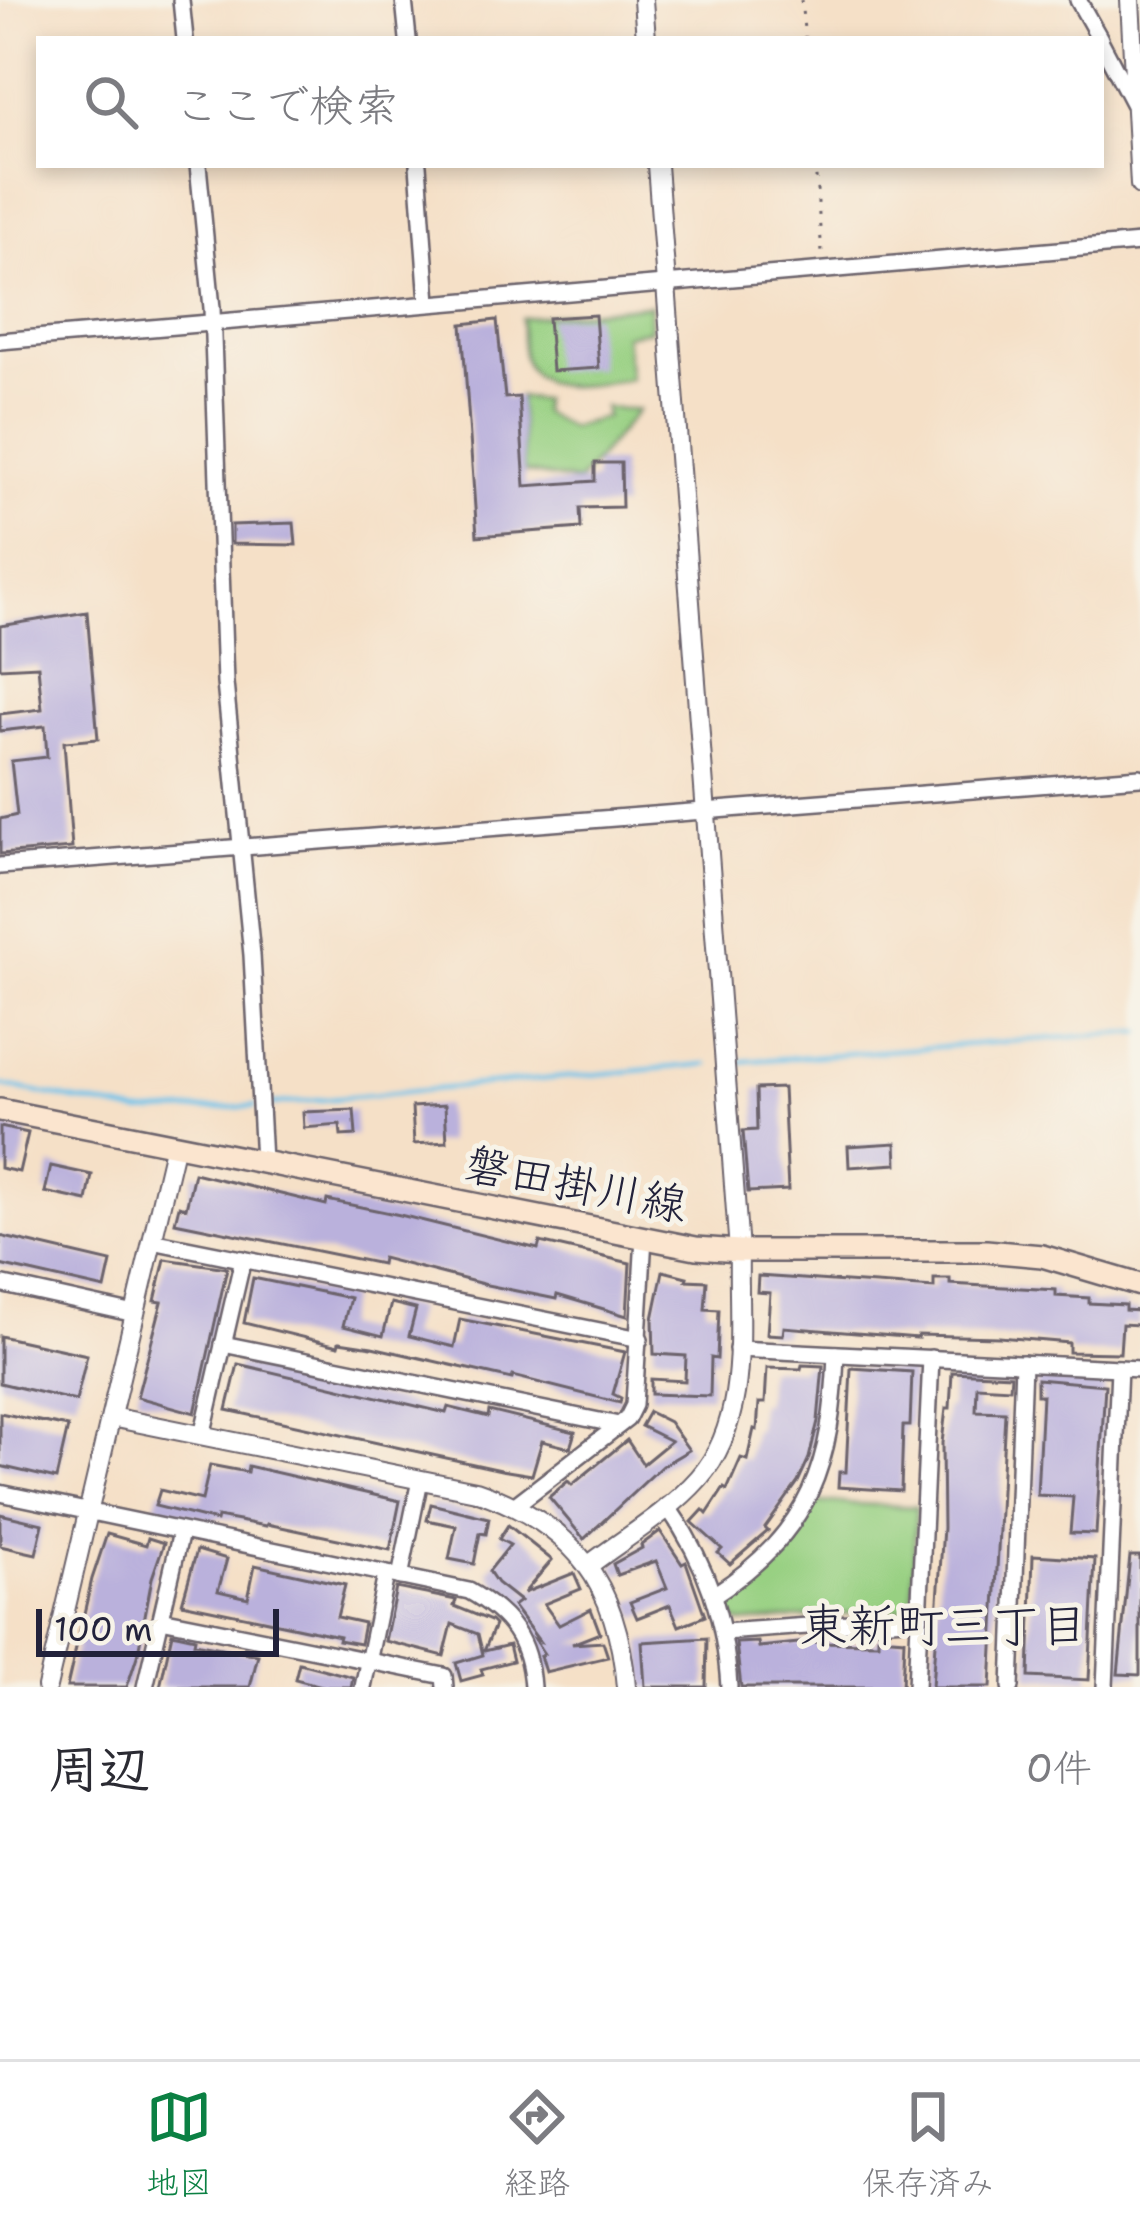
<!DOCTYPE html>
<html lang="ja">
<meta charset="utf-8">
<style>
body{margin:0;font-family:"Shantell Sans","Klee One",sans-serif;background:#f2f2f3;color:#2b2b33}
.scale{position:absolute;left:36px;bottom:30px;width:243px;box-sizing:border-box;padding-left:12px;border:6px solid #22223b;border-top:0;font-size:33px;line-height:42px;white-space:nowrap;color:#22223b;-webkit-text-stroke:9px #f7f3e8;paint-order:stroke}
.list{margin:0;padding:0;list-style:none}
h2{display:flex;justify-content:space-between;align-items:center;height:156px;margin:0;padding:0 48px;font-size:51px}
h2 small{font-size:39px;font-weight:400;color:#7c7c81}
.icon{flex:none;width:66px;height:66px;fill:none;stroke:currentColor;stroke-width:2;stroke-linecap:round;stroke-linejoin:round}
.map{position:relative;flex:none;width:1140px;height:1687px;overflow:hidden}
.search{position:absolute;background:#fff;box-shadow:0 6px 18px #0003;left:36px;right:36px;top:36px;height:132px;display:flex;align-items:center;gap:30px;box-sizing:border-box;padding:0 42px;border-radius:0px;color:#7c7c81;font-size:45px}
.sheet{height:372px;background:#fff}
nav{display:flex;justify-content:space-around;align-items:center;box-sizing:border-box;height:168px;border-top:3px solid #e1e1e2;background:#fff;font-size:33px;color:#7c7c81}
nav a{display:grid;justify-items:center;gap:6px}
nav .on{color:#0b8043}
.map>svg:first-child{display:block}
.green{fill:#98d082;stroke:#5d795e;stroke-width:3}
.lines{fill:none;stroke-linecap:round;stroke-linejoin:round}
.stream{stroke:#6dc3ea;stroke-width:4.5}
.building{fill:#bab1dc}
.minor-casing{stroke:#6c646c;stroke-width:20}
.tertiary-casing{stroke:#6c646c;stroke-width:22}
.secondary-casing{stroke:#6c646c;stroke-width:26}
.path{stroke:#6c646c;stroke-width:3;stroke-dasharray:3 9;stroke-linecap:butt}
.minor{stroke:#fff;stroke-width:15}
.tertiary{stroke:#fff;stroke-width:18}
.secondary{stroke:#fbe5cf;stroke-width:21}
.labels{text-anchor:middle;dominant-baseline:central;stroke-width:10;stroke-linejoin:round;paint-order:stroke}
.street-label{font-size:45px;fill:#22223b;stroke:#f7f3e8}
.neighbourhood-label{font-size:48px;fill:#22223b;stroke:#f7f3e8}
</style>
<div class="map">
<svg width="1140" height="1687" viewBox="0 0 1140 1687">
<rect width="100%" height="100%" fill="#f7f3e8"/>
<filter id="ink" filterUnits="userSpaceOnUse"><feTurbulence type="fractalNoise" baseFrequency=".00833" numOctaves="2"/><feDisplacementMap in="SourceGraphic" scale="24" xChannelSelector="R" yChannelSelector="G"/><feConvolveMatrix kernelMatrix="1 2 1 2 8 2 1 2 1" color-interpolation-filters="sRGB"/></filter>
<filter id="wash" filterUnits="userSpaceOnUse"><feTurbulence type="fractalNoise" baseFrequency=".004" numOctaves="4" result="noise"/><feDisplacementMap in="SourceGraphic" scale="48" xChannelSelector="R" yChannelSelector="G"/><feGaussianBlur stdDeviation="2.7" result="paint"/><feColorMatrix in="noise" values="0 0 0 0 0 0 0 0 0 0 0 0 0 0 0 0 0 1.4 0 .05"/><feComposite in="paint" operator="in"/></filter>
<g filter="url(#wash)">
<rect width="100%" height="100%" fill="#f5e0c7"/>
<g class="green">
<path d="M650,305V330L625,335L630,379C597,383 537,401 524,358C521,346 522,330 521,318Z"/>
<polygon points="519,397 542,400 541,412 570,428 606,417 604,407 638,410 578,482 524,472"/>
<polygon points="817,1502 916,1507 912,1600 903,1609 740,1623 729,1616 727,1599 779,1553"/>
</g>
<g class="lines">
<g class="stream">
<polyline points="734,1062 1140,1032"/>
<polyline points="0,1085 140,1113 255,1106"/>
<polyline points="266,1105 708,1064"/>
</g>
</g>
<g id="blocks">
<g class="building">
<polygon points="595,315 599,368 552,371 548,318"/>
<polygon points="497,320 505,398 519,397 525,486 595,481 595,463 621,463 622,507 580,508 581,528 477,536 462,324"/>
<polygon points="294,523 296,545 232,544 232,525"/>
<polygon points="87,612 98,739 64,742 72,848 0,854 0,819 17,815 11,761 47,757 45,726 0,731 0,714 42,709 38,666 0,668 0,626"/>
<polygon points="783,1088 788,1190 748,1192 743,1131 757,1130 756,1089"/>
<polygon points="445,1105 447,1142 414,1144 412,1107"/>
<polygon points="354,1110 356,1135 341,1136 340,1125 304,1128 303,1112"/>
<polygon points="0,1127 28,1133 19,1172 0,1168"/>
<polygon points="896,1143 897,1164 849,1167 848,1146"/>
<polygon points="51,1166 92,1175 87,1201 45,1192"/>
<polygon points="194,1173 326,1205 327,1200 400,1215 538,1249 540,1242 630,1263 627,1316 557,1295 556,1299 487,1285 382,1258 381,1264 175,1222 179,1206 186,1208"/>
<polygon points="0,1236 111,1262 105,1289 0,1265"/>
<polygon points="165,1259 227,1268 195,1413 137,1397 162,1302 155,1301"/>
<polygon points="663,1271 687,1277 686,1280 707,1281 705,1309 719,1310 717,1359 711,1358 710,1396 651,1394 651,1379 685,1381 686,1356 654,1354 653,1319"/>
<polygon points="758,1276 934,1288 934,1279 950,1279 950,1284 1056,1290 1056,1296 1089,1298 1089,1303 1125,1305 1125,1310 1139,1311 1139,1325 1122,1324 1120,1353 1069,1352 1069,1343 999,1337 918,1335 918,1338 784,1327 783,1335 767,1334 770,1293 757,1292"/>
<polygon points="253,1278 350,1298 343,1326 383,1336 391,1303 416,1309 409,1336 454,1347 460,1319 625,1352 613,1394 621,1398 620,1403 513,1376 512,1379 372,1347 339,1342 338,1346 244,1323"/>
<polygon points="0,1336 87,1355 76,1401 0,1383"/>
<polygon points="238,1364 446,1413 448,1407 488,1417 489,1411 575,1432 570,1448 542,1441 532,1475 501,1470 227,1410"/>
<polygon points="802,1365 823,1366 818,1421 809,1458 798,1482 765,1528 768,1531 730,1564 718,1553 722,1549 692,1522 703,1510 707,1514 724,1488 727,1490 741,1458 747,1460 754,1429 757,1430 759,1403 765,1403 767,1368 801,1369"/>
<polygon points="851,1368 912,1372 910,1426 903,1426 901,1491 838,1487 839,1472 846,1472"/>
<polygon points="952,1372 1011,1375 1010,1388 977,1386 976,1411 1005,1412 991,1687 932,1687 943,1528 942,1443 946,1408 950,1408"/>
<polygon points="1037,1379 1105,1385 1096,1534 1070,1533 1073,1497 1037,1495 1042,1395 1037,1395"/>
<polygon points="649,1412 669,1422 689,1450 662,1466 584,1539 549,1497 568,1481 572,1485 627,1440 643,1464 671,1441 641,1426"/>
<polygon points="0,1413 68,1427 56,1479 0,1466"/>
<polygon points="210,1465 247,1472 248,1466 400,1501 390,1550 267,1524 266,1526 217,1517 216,1521 155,1506 160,1490 202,1500"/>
<polygon points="431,1504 489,1518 486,1534 480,1533 474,1564 449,1559 456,1526 427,1520"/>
<polygon points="0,1514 43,1524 36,1554 0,1546"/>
<polygon points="508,1525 552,1560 524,1593 574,1573 581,1589 544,1604 559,1625 591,1609 600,1633 572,1644 603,1642 608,1657 545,1672 540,1656 544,1654 534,1639 539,1641 513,1606 520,1601 497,1583 489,1571 510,1545 499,1539"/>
<polygon points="660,1531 682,1564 686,1562 705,1616 679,1626 670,1605 637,1618 630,1602 667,1588 656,1561 617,1575 613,1564 642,1548 641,1545"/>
<polygon points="107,1534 146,1545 148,1538 164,1543 152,1578 138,1653 127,1687 67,1687 92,1579"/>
<polygon points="197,1550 227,1559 218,1591 248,1598 255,1565 345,1585 337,1617 364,1623 360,1644 338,1640 339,1636 182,1603"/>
<polygon points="1033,1555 1095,1559 1089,1680 1029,1677"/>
<polygon points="1130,1556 1140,1556 1140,1675 1118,1674"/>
<polygon points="396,1588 456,1600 454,1606 491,1621 495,1625 484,1651 509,1645 513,1661 481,1669 483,1675 461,1681 456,1663 483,1655 478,1634 452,1624 444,1656 385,1641"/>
<polygon points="172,1633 195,1638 194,1643 258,1655 250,1687 160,1687"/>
<polygon points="878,1637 904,1639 902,1687 741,1687 736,1643 758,1642 759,1647 808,1642 878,1643"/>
<polygon points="707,1638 706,1687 645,1687 642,1642"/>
<polygon points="299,1663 353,1677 351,1687 326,1687 295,1679"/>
</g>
</g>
</g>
<g filter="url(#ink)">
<use href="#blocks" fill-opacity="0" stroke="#6c646c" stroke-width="3"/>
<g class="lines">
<defs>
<g id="minor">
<polyline points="181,0 185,39"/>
<polyline points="404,0 408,39"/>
<polyline points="1078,0 1100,39"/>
<polyline points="1101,42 1133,103"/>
<polyline points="198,165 212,308 225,683 252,955 263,1161"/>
<polyline points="418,165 428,302"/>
<polyline points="0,341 1140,243"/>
<polyline points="0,866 1140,777"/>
<polyline points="152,1241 640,1339"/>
<polyline points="0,1284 135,1314"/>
<polyline points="223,1344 619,1425"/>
<polyline points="737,1349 1140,1369"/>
<polyline points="202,1436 243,1259"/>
<path d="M0,1493L469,1591C510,1614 529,1640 532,1687"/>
<polyline points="514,1506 627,1419 634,1405 644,1237"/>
<path d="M667,1506C707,1563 725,1618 729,1687"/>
<polyline points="400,1577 420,1480"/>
<path d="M715,1594C811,1532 832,1463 836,1354"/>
<polyline points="161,1619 444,1676 445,1687"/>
<polyline points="724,1632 919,1618"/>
<polyline points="145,1687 181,1532"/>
<polyline points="363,1687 386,1575"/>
<polyline points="916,1687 931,1358"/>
<polyline points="1011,1687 1023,1363"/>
<polyline points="1105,1687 1119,1368"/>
</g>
<g id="tertiary">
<polyline points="643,0 646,39"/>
<polyline points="1130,0 1140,185"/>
<path d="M111,1417L476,1491C575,1525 618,1584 626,1687"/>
<path d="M589,1565C625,1538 669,1512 699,1478C751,1419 737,1324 739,1251L657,165"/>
<polyline points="47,1687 175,1144"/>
</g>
<polyline id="secondary" points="0,1110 696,1248 739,1251 986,1251 1042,1256 1140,1285"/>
</defs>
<use href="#minor" class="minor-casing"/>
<use href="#tertiary" class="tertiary-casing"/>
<use href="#secondary" class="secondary-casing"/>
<g class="path">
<polyline points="801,0 805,39"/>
<polyline points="815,165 822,253"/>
</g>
<use href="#minor" class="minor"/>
<use href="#tertiary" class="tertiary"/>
<use href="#secondary" class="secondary"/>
</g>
</g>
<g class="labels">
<g class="street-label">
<text transform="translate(576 1184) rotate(11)">磐田掛川線</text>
</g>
<g class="neighbourhood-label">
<text x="944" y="1625">東新町三丁目</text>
</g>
</g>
</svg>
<div class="scale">100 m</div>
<div class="search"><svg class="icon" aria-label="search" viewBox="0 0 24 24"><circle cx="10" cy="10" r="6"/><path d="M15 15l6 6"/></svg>ここで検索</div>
</div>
<section class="sheet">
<h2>周辺<small>0件</small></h2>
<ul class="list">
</ul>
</section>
<nav>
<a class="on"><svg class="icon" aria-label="map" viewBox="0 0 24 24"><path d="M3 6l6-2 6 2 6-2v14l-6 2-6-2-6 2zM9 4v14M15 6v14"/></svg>地図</a>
<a><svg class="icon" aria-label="directions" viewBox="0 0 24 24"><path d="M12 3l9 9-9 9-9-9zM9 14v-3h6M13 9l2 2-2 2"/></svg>経路</a>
<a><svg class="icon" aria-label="saved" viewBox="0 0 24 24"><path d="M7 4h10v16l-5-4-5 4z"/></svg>保存済み</a>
</nav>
